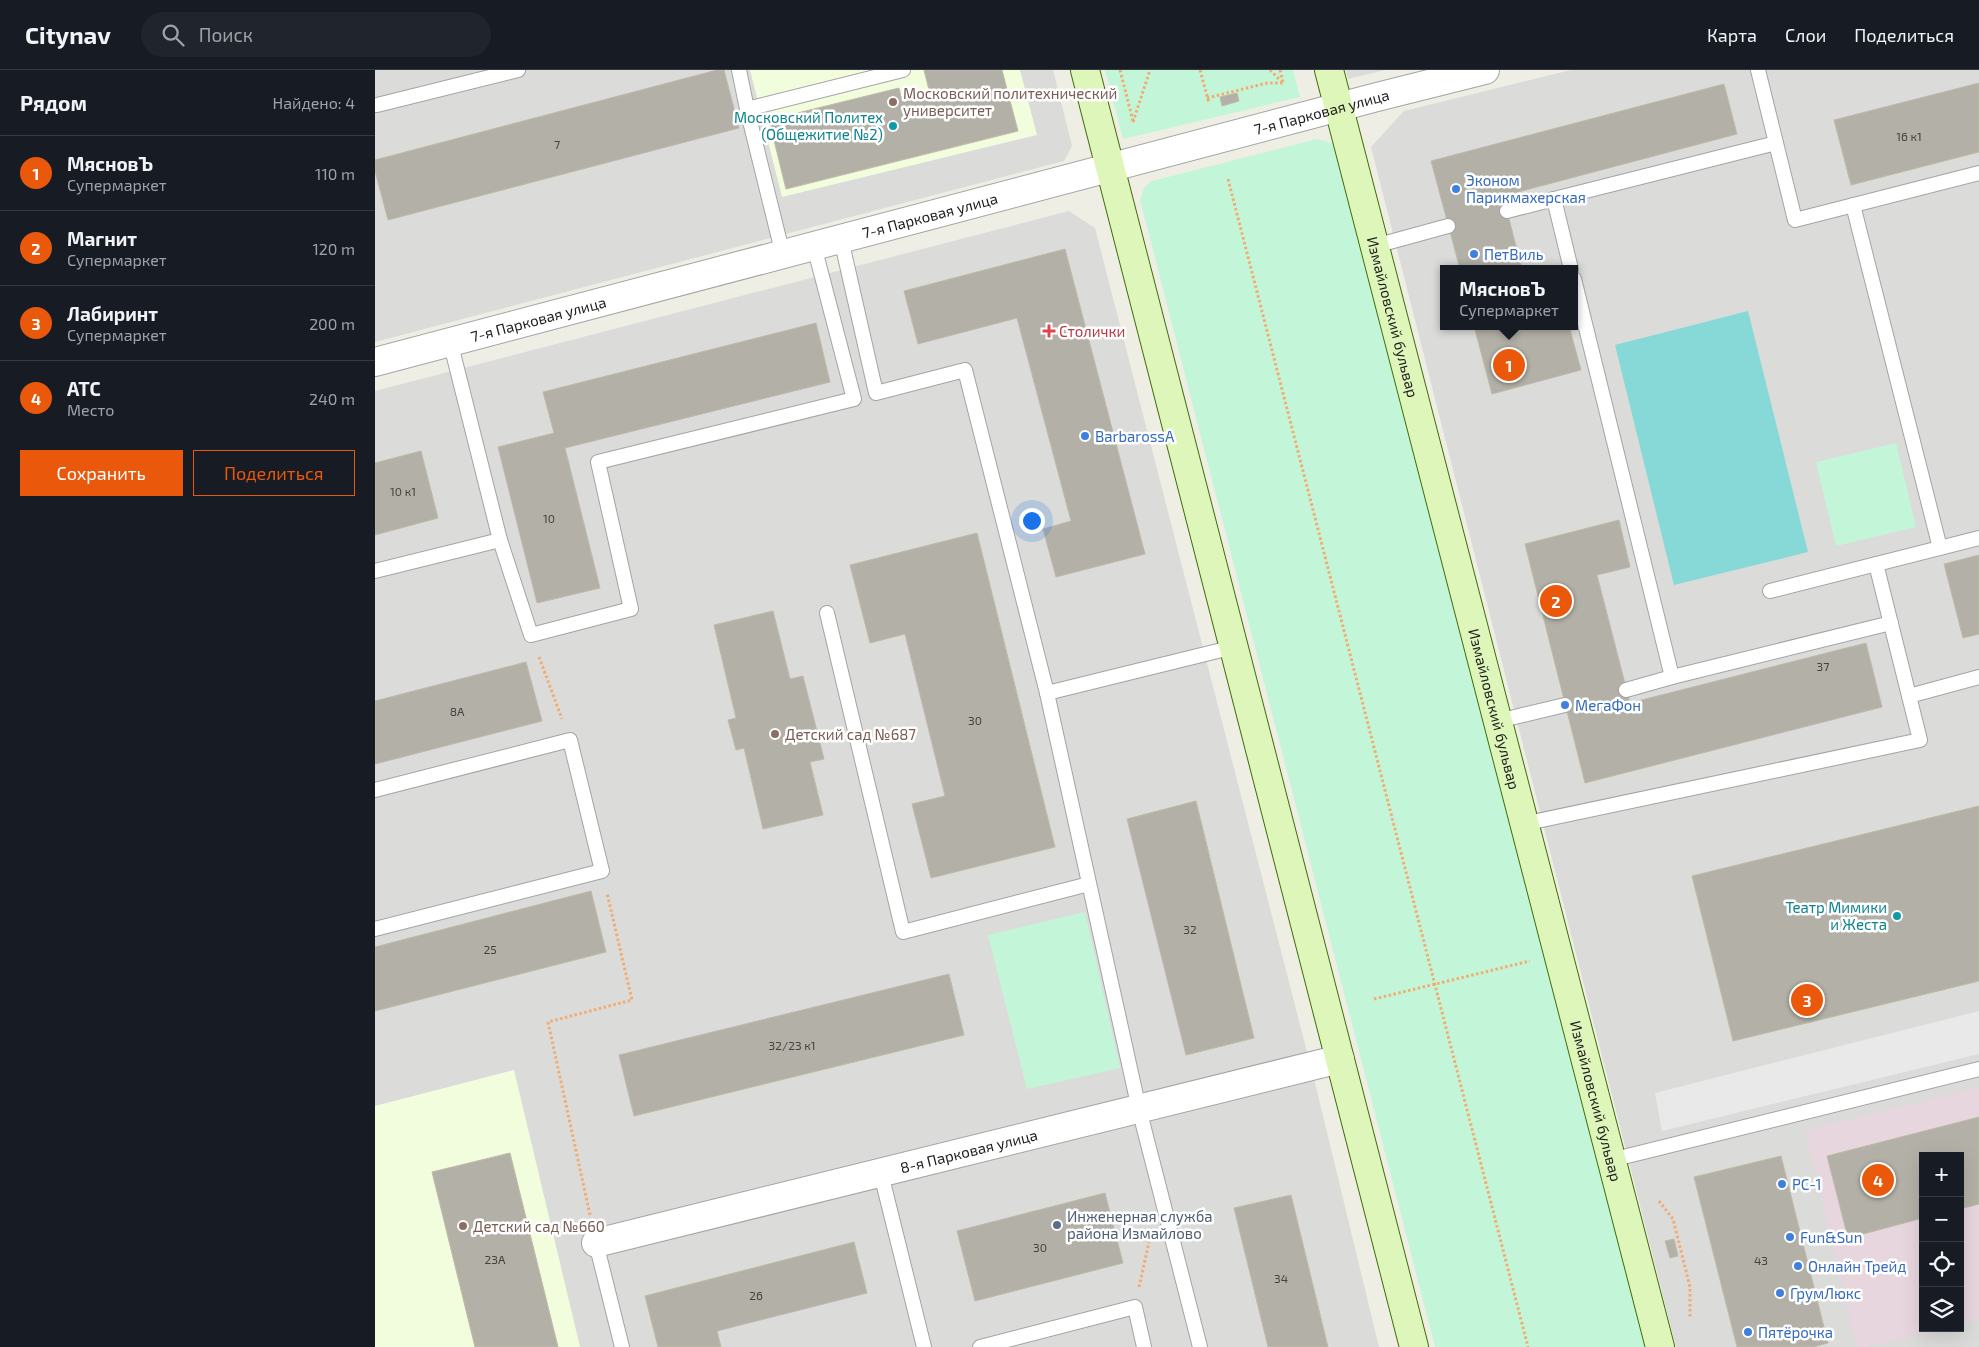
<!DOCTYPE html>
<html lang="ru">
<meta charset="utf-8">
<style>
body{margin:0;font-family:"Exo 2",sans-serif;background:#20242c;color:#f1f3f6}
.controls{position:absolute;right:15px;bottom:15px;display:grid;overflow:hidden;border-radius:0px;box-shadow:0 5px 20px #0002}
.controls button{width:45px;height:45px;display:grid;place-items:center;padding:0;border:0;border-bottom:1px solid #363941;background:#171b24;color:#f1f3f6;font:25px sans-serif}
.you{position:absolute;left:656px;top:450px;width:18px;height:18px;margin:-12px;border:4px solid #fff;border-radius:50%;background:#1a73e8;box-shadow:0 0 0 8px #1a73e833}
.badge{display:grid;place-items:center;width:32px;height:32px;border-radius:50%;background:#ea580c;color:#fff;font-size:16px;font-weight:700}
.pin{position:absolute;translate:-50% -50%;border:2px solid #fff;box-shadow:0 1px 5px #0006}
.popup{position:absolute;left:1065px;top:195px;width:138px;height:65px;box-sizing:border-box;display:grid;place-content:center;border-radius:0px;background:#171b24;filter:drop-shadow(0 1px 4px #0005);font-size:16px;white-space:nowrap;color:#9ea1a6}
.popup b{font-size:19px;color:#f1f3f6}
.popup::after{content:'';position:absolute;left:50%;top:100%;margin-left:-10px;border:10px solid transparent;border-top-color:#171b24}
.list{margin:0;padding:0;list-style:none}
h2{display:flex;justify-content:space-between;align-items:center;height:65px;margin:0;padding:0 20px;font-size:21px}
h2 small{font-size:16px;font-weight:400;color:#9ea1a6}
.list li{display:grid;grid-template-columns:32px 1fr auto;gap:15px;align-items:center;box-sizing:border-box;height:75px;padding:0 20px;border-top:1px solid #363941}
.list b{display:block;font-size:19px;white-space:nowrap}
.list p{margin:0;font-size:16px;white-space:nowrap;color:#9ea1a6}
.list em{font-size:16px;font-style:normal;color:#9ea1a6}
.actions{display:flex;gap:10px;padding:15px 20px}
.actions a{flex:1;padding:11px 0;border:1px solid #ea580c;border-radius:0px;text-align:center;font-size:18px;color:#ea580c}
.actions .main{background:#ea580c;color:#fff}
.icon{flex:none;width:28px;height:28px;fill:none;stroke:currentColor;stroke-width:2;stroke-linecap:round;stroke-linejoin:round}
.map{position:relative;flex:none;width:1604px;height:1277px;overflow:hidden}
header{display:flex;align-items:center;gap:30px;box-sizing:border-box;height:70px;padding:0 25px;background:#171b24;border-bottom:1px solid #363941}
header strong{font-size:24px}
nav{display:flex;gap:28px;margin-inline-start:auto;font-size:18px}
.search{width:350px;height:45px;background:#20242c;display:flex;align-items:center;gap:12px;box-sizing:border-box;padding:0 18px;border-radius:28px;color:#9ea1a6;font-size:19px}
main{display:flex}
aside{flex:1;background:#171b24}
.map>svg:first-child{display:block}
.residential{fill:#dbdbda;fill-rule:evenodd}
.industrial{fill:#e7d6de}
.education{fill:#f2fdde}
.park{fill:#c3f6d9}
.pitch{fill:#86d9d6}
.parking{fill:#e9e9e9}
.building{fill:#b3b1a7;stroke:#bfbaa7}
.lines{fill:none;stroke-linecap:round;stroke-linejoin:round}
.lane-casing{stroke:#a4a4a4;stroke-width:16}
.street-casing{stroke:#a4a4a4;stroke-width:30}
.secondary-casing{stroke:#416e0b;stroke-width:30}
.path{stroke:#f2ab71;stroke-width:3;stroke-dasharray:2.5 2.5;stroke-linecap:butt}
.lane{stroke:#fff;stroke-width:14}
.street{stroke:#fff;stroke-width:28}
.secondary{stroke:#def6ba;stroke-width:28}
.education-dot{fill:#8d6e63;stroke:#fff;stroke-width:2}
.culture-dot{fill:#0f9aa8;stroke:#fff;stroke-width:2}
.shop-dot{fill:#3f7fe0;stroke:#fff;stroke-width:2}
.health-dot{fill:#e0444e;stroke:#fff;stroke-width:2}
.service-dot{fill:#5c6f8a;stroke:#fff;stroke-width:2}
.labels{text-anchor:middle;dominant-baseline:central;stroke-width:5;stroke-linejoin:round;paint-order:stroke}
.number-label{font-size:12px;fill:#424240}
.education-label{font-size:15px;fill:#785e54;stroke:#fff;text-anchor:start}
.street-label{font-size:15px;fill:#1d1d1d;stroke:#fff}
.culture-label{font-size:15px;fill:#0d838f;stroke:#fff;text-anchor:end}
.shop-label{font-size:15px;fill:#366cbe;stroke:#fff;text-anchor:start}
.health-label{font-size:15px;fill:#be3a42;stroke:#fff;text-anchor:start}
.service-label{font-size:15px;fill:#4e5e75;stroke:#fff;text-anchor:start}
</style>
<header>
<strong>Citynav</strong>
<div class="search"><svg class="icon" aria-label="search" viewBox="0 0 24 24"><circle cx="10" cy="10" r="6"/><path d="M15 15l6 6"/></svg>Поиск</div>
<nav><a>Карта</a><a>Слои</a><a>Поделиться</a></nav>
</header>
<main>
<aside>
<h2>Рядом<small>Найдено: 4</small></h2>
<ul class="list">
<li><span class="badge">1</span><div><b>МясновЪ</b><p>Супермаркет</p></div><em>110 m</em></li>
<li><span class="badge">2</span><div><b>Магнит</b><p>Супермаркет</p></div><em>120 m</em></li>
<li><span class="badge">3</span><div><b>Лабиринт</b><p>Супермаркет</p></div><em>200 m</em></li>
<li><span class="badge">4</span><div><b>АТС</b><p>Место</p></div><em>240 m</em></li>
</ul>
<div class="actions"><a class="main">Сохранить</a><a>Поделиться</a></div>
</aside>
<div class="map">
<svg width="1604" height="1277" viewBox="0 0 1604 1277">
<rect width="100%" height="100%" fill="#eeeee4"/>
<g class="residential">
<polygon points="0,0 678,0 697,76 689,91 0,272"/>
<polygon points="971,0 1010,0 973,9"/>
<path d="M1196,0H1604V1277H1301L996,77L1029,41ZM1069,199H1199V256H1069ZM1548,1086H1585V1258H1548Z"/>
<polygon points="694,141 720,158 941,1017 1004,1277 0,1277 0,321"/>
</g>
<polygon class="industrial" points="1604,1018 1604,1250 1585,1254 1585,1086 1548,1086 1548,1258 1569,1258 1492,1277 1482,1277 1430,1060"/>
<g class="education">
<polygon points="375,0 645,0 662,65 407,127"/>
<polygon points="139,1000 205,1277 0,1277 0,1036"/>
</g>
<g class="park">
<polygon points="730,0 918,0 925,27 748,69"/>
<polygon points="942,69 957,73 966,89 1271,1277 1060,1277 765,130 769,118 777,111"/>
<polygon points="1521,373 1541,457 1461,476 1441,392"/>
<polygon points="710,842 745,998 652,1019 613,865"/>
</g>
<polygon class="pitch" points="1373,241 1433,482 1299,515 1240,275"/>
<polygon class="parking" points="1604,941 1604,984 1287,1061 1280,1023"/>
<g class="building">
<polygon points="342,0 349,0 364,58 13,150 0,101 0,90"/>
<polygon points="549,0 627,0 643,61 411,119 394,50 524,18 526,27 554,20"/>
<polygon points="1604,13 1604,82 1476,115 1459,50"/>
<polygon points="1349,14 1362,64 1128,126 1147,199 1085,199 1056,91"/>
<polygon points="862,23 864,31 847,36 845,27"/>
<polygon points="690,179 770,484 681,507 668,459 696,451 642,248 543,274 529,221"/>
<polygon points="441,253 455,312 190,378 225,518 162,533 123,377 179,363 168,322"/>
<polygon points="1099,256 1194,256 1206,300 1117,324"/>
<polygon points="46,381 63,448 0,465 0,393"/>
<polygon points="1244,450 1255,497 1222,505 1255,633 1491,573 1507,637 1210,713 1150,474"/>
<polygon points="602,463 680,777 556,808 537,734 570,726 530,564 495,573 475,495"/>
<polygon points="1604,485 1604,564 1588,568 1569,494"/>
<polygon points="398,541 415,609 428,606 449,689 435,692 448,745 388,759 369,678 361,680 353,650 361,648 339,555"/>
<polygon points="151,592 167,651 0,694 0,631"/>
<polygon points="821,731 879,968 811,985 752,749"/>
<polygon points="1604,736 1604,911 1358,971 1317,806"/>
<polygon points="216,821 231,882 0,941 0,877"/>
<polygon points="574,904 589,965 259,1046 244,985"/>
<polygon points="1604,1047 1604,1134 1585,1139 1585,1086 1548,1086 1548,1148 1473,1168 1452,1086"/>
<polygon points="135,1083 183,1277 100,1277 57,1102"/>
<polygon points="1406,1086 1453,1273 1438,1277 1362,1277 1319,1107"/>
<polygon points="730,1123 748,1193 600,1231 582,1161"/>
<polygon points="916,1125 953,1277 893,1277 859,1138"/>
<polygon points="1299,1169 1303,1186 1295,1188 1290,1171"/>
<polygon points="479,1172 492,1223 342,1261 346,1277 283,1277 270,1226"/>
</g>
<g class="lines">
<defs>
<g id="lane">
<polyline points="364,0 372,39"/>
<polyline points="1383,0 1420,150 1604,103"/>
<polyline points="2,35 143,0"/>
<polyline points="1478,135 1565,478"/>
<polyline points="1132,141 1179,129"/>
<polyline points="466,169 501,323 590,300 672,623"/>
<polyline points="1000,176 1073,156"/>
<polyline points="408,185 372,39 528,0"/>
<polyline points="1196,199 1179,129 1401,73"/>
<polyline points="1199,209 1297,607"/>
<polyline points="75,271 125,470 156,565 256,539 223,392 479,329 439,176"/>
<polyline points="1501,494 1534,626"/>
<polyline points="0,501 125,470"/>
<polyline points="1395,521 1604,468"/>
<polyline points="452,543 528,862 714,814"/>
<polyline points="1251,620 1297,607 1516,553"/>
<polyline points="1123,651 1190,635"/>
<polyline points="0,720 195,670 227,801 0,859"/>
<polyline points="1148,754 1545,670 1534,626 1604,607"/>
<polyline points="1236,1090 1604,999"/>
<polyline points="506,1104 549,1277"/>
<polyline points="221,1173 247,1277"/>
<polyline points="605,1277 760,1237 769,1277"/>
<polyline points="825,1277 764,1039 672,623 859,577"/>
</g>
<g id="street">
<path id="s1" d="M0,292L1002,27L1110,0"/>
<path id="s2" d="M221,1173L965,989"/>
</g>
<g id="secondary">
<polyline points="710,0 1039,1277"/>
<path id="s3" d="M954,0L1285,1277"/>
</g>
</defs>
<use href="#lane" class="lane-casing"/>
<use href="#street" class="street-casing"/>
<use href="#secondary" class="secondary-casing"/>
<g class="path">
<polyline points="745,0 758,51"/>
<polyline points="825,0 834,33"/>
<polyline points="895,0 908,13"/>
<polyline points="905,0 908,12"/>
<polyline points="832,28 892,13 909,13"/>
<polyline points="758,52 775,0"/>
<polyline points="853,109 1153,1277"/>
<polyline points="164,587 187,649"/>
<polyline points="999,929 1155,891"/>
<polyline points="1284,1131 1298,1149 1315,1217 1315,1248"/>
<polyline points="215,1145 173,952 257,930 232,823"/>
<polyline points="764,1217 774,1172"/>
</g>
<use href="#lane" class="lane"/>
<use href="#street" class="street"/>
<use href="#secondary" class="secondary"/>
</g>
<g class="education-dot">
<circle cx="518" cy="32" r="5"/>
<circle cx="400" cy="664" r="5"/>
<circle cx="88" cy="1156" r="5"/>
</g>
<g class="culture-dot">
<circle cx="518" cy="56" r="5"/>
<circle cx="1522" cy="846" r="5"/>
</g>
<g class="shop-dot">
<circle cx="1081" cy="119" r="5"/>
<circle cx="1099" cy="184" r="5"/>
<circle cx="710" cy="366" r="5"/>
<circle cx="1190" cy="635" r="5"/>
<circle cx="1407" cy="1114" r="5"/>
<circle cx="1415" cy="1167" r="5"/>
<circle cx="1423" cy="1196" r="5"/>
<circle cx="1405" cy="1223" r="5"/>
<circle cx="1373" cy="1262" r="5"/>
</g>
<path class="health-dot" d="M671.5 253.5h5v5h5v5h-5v5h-5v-5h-5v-5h5z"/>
<circle class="service-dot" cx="682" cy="1155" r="5"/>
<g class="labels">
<g class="number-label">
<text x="1534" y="66">16 к1</text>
<text x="182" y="74">7</text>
<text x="28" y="421">10 к1</text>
<text x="174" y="448">10</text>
<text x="1448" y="596">37</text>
<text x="82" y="641">8А</text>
<text x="600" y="650">30</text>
<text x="815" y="859">32</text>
<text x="115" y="879">25</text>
<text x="417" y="975">32/23 к1</text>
<text x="665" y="1177">30</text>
<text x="120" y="1189">23А</text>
<text x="1386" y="1190">43</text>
<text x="906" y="1208">34</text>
<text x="381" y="1225">26</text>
</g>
<g class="education-label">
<text x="528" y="23">Московский политехнический<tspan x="528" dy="17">университет</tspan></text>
<text x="410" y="664">Детский сад №687</text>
<text x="98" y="1156">Детский сад №660</text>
</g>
<g class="street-label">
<text stroke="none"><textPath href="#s1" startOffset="979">7-я Парковая улица</textPath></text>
<text stroke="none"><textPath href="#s1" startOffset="574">7-я Парковая улица</textPath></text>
<text stroke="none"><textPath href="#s3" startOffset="255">Измайловский бульвар</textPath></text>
<text stroke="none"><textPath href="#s1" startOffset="169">7-я Парковая улица</textPath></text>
<text stroke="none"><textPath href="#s3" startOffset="660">Измайловский бульвар</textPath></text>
<text stroke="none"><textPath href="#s3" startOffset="1065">Измайловский бульвар</textPath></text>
<text stroke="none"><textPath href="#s2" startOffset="384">8-я Парковая улица</textPath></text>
</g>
<g class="culture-label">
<text x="508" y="47">Московский Политех<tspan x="508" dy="17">(Общежитие №2)</tspan></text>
<text x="1512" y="837">Театр Мимики<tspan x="1512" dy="17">и Жеста</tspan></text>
</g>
<g class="shop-label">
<text x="1091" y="110">Эконом<tspan x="1091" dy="17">Парикмахерская</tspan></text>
<text x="1109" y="184">ПетВиль</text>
<text x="720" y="366">BarbarossA</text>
<text x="1200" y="635">МегаФон</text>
<text x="1417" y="1114">PC-1</text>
<text x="1425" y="1167">Fun&amp;Sun</text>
<text x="1433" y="1196">Онлайн Трейд</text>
<text x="1415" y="1223">ГрумЛюкс</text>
<text x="1383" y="1262">Пятёрочка</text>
</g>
<g class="health-label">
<text x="684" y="261">Столички</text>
</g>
<g class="service-label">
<text x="692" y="1146">Инженерная служба<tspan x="692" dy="17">района Измайлово</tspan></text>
</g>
</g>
</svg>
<div class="controls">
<button>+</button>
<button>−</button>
<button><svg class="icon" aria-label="locate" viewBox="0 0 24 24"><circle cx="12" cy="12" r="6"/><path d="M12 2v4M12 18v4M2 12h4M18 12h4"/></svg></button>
<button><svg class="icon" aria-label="layers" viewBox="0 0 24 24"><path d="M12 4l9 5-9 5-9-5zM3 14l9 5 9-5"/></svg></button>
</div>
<div class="you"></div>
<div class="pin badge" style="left:1134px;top:295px">1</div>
<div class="popup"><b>МясновЪ</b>Супермаркет</div>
<div class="pin badge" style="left:1181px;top:531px">2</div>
<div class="pin badge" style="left:1432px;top:930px">3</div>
<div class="pin badge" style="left:1503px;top:1110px">4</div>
</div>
</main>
